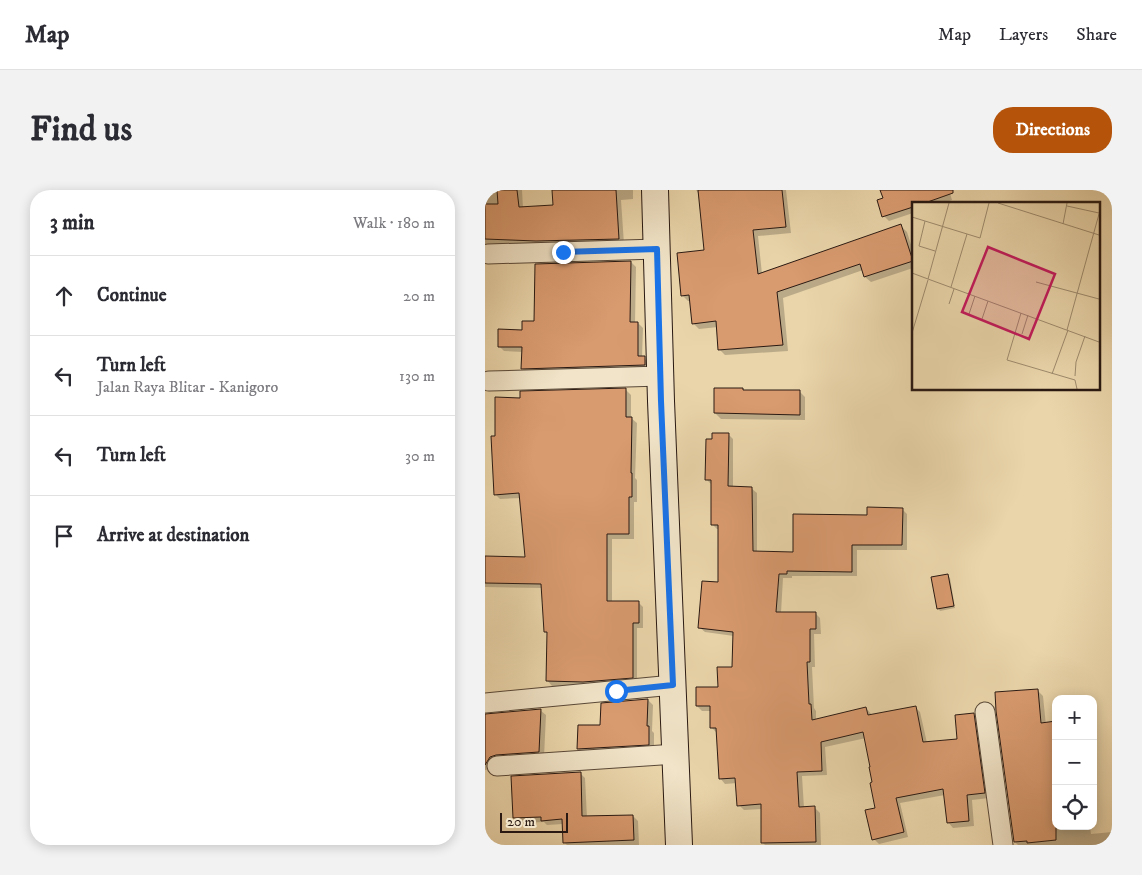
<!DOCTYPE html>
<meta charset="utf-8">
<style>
body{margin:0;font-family:"IM FELL DW Pica",serif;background:#f2f2f3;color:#2b2b33}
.controls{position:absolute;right:15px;bottom:15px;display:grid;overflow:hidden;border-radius:10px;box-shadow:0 2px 12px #0003}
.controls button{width:45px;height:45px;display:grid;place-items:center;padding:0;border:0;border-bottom:1px solid #e1e1e2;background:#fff;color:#2b2b33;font:25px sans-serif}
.scale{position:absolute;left:15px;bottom:12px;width:68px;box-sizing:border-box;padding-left:5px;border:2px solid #291912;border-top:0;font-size:14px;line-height:18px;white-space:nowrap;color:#291912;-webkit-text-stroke:4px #f1e4c8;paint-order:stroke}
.stop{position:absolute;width:15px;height:15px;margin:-11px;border:4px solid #1a73e8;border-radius:50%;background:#fff}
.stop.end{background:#1a73e8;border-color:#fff;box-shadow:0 1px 5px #0008}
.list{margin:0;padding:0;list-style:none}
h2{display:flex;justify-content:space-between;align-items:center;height:65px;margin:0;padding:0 20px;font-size:21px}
h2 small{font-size:16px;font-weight:400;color:#7c7c81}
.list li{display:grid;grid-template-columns:32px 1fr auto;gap:15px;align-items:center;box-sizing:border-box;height:80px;padding:0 20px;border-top:1px solid #e1e1e2}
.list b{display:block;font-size:19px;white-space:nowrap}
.list p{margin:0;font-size:16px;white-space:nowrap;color:#7c7c81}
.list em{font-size:16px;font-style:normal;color:#7c7c81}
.icon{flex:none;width:28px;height:28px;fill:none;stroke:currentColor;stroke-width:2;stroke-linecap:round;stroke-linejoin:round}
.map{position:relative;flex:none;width:627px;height:655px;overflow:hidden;border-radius:20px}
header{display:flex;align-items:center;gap:30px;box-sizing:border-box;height:70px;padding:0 25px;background:#fff;border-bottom:1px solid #e1e1e2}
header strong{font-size:24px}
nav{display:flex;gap:28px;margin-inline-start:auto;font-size:18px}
.intro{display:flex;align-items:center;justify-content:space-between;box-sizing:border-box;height:120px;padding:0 30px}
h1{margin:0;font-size:35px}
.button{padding:12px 22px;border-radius:20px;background:#b45309;color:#fff;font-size:18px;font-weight:700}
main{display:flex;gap:30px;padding:0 30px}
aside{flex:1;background:#fff;border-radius:20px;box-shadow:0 2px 12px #0003}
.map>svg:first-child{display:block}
.shadow{fill:#0003}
.building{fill:#d89a6f;stroke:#291912}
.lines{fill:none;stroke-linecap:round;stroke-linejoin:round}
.minor-casing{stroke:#594838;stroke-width:21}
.secondary-casing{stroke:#291912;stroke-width:28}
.minor{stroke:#f1e4c8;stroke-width:19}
.secondary{stroke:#f1e4c8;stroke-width:26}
.route{stroke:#1a73e8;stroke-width:6}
.inset-road{fill:none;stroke:#9d8a6d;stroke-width:1}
.view{fill:#c2185b;fill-opacity:0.15;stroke:#c2185b;stroke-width:2.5}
.inset-edge{fill:none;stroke:#291912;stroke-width:2.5}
</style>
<header>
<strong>Map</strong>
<nav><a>Map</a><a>Layers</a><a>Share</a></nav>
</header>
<div class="intro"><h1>Find us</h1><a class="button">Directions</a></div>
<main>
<aside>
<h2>3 min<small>Walk · 180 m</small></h2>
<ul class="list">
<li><svg class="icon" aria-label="ahead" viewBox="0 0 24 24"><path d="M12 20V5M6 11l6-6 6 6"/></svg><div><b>Continue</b></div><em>20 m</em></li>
<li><svg class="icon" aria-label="left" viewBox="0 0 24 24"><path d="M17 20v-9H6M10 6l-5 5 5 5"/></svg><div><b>Turn left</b><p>Jalan Raya Blitar - Kanigoro</p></div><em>130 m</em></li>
<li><svg class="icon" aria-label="left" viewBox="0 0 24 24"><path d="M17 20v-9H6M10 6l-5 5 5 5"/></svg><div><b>Turn left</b></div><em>30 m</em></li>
<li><svg class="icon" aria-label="arrive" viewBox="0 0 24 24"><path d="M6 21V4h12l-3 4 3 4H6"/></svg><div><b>Arrive at destination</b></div></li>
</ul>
</aside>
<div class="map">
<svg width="627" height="655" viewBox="0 0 627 655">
<rect width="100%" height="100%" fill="#ead5aa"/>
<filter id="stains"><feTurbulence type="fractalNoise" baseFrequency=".004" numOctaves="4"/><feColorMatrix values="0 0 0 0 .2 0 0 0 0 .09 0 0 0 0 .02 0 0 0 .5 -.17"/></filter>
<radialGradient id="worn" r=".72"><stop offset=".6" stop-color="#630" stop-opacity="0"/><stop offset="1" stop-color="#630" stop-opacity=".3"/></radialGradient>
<g class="shadow">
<polygon points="0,0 37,0 38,18 69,16 68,0 148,0 148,9 136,10 139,54 57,56 4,54 4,59 0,62"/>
<polygon points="211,0 301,0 306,43 273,46 277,84 416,36 422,42 428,61 428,78 386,92 380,87 378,80 298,108 303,161 240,165 234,159 233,137 214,139 208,133 206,111 203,111 197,105 220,61 215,6"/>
<polygon points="396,0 464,0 467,10 457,14 428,14 428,23 404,31 399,26 399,9"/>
<polygon points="146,72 151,77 150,133 153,133 158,138 157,167 164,172 165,180 42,183 37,178 38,162 19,161 14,156 50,133 51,75"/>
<polygon points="258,199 260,201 315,202 320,207 320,230 236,229 230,223"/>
<polygon points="141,200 146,205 146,228 152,233 150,288 152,290 152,312 149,312 149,349 127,349 127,412 153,412 158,417 158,438 152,438 152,492 103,497 67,496 62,490 63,444 60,442 58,398 0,397 0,367 41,368 36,308 15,309 10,304 11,247 36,210"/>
<polygon points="243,244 248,249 248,298 266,298 272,303 272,362 309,363 383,326 417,319 422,324 422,360 372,360 372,386 307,386 307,388 298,388 296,423 330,423 335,428 336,444 329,444 330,477 327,477 329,518 331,521 331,530 381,518 387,525 430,517 435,522 442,553 473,551 488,524 494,530 504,608 487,610 489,636 468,638 463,632 460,605 415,613 423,647 394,654 389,649 391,619 381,548 340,557 342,585 317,586 319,618 330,618 335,623 336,655 280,655 278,653 277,619 259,620 254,615 252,593 240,594 235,588 232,543 227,538 226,521 217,521 212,516 234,498 248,478 249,446 220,442 214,437 234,393 235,339 232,339 227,334 227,295 222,290 228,250"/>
<polygon points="463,386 465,388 470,418 455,421 453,418"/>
<polygon points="552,500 558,506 571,636 605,636 606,644 627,642 627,655 533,655 530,652"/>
<polygon points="163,510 168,515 167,541 169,543 169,559 98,564 93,559 116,537"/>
<polygon points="55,520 61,525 59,567 0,580 0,525"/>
<polygon points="95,583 100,588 102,628 148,626 153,631 154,655 82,655 79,652 78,634 62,635 59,632 35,633 29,627"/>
</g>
<g class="building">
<polygon points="12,0 32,0 34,17 68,15 67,0 131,0 134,49 51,51 0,49 0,14 13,14"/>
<polygon points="213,0 297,0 301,37 268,40 273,84 416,34 428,71 379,87 375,74 292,102 298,155 233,160 231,131 207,134 204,105 196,106 192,63 219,60"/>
<polygon points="395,0 468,0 468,3 437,14 428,14 428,17 397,27 392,10 398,8"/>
<polygon points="146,71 145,132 153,132 153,166 160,166 160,175 36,179 37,157 13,157 13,139 37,140 37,131 49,131 50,74"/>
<polygon points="141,198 141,227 147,227 146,283 147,283 147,307 144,307 144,344 122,344 122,411 154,411 154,433 148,433 148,488 98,492 61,491 62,442 59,442 56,394 0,393 0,366 40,367 34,303 9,305 6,246 10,246 10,207 35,208 35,201"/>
<polygon points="229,198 258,198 258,200 315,200 315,225 229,223"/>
<polygon points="227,243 244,243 243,296 267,297 268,361 308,362 308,324 382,325 382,317 418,318 417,355 367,355 367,382 302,381 302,384 294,384 291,422 331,422 331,439 325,439 325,472 322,472 324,514 326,514 327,530 381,517 383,525 431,516 438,552 472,549 470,525 489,523 500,603 482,605 484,631 462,633 458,599 411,608 419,642 387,650 380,620 390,618 385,593 387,592 384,577 385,577 378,542 336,552 337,581 312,582 314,617 330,616 331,652 276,653 276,614 252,616 250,588 234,589 231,538 225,538 225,516 211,516 211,497 233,497 232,477 247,477 248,442 213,438 217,391 233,392 233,335 226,335 226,290 220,290 221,249 227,249"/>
<polygon points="463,384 469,416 452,419 446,387"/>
<polygon points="553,499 556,533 571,531 571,650 542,653 542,651 529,652 511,521 510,502"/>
<polygon points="163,509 162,536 164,536 164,555 92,559 93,535 115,535 116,513"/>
<polygon points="56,519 54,562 11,565 5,567 0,575 0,524"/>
<polygon points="96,582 97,626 148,625 149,650 78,653 77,629 56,631 56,627 28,628 26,586"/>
</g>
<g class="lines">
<defs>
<g id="minor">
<polyline points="3,64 172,59"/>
<polyline points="4,191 176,186"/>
<polyline points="0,513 188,495"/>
<polyline points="500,522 518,655"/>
<polyline points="12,576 191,564"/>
</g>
<polyline id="secondary" points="170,0 176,211 194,655"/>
</defs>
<use href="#minor" class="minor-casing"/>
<use href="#secondary" class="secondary-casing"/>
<use href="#minor" class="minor"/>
<use href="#secondary" class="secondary"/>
</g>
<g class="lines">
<polyline class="route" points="78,62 172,59 176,211 188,495 131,501"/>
</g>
<g transform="translate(427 12)">
<rect width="188" height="188" fill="#ead5aa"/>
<path class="inset-road" d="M86,1L187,33M155,4L187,11M0,15L68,36L77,1M13,19L7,44L23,49M151,22L155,1M0,71L16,77L37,1M16,77L187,140M124,80L187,97M39,85L55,32M37,102L42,87M109,111L95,158L163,178L165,187M57,112L63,94M70,117L76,99M155,128L187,12M0,131L16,78M110,132L116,113M140,172L156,128M163,174L164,160L173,134"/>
<path class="view" d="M76,45L143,72L117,137L50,110Z"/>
<rect width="188" height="188" class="inset-edge"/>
</g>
<rect width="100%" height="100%" filter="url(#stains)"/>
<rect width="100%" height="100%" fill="url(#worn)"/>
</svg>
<div class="controls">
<button>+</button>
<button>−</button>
<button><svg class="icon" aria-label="locate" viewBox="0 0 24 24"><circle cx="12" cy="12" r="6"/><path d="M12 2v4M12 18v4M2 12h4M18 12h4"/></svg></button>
</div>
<div class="scale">20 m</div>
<div class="stop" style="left:131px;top:501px"></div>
<div class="stop end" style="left:78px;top:62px"></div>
</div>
</main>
